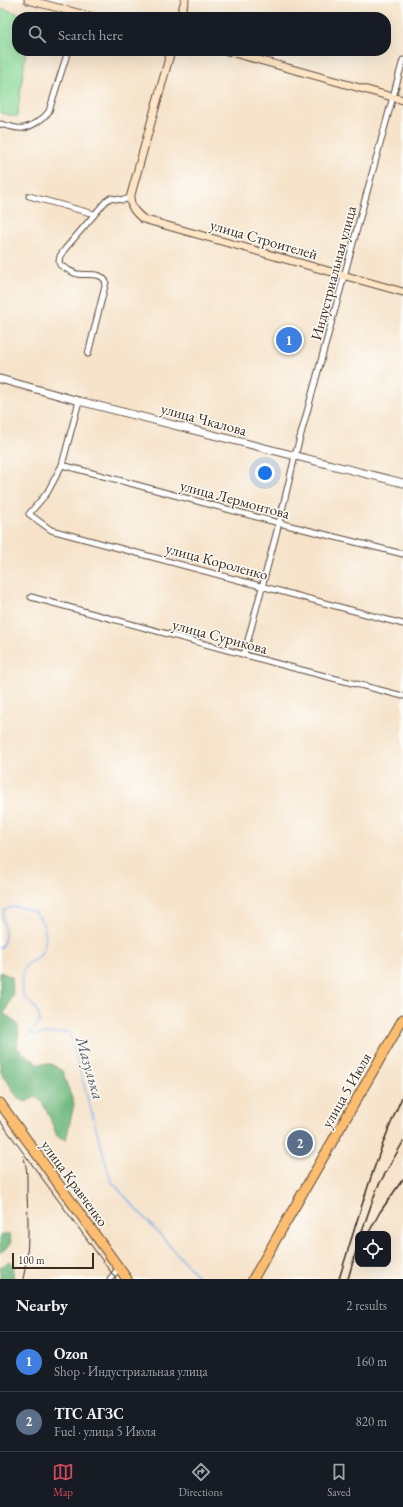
<!DOCTYPE html>
<meta charset="utf-8">
<style>
body{margin:0;font-family:"EB Garamond",serif;background:#20242c;color:#f1f3f6}
.controls{position:absolute;right:12px;bottom:12px;display:grid;overflow:hidden;border-radius:8px;box-shadow:0 4px 16px #0002}
.controls button{width:36px;height:36px;display:grid;place-items:center;padding:0;border:0;border-bottom:1px solid #363941;background:#171b24;color:#f1f3f6;font:20px sans-serif}
.scale{position:absolute;left:12px;bottom:10px;width:82px;box-sizing:border-box;padding-left:4px;border:2px solid #3b2a1e;border-top:0;font-size:11px;line-height:14px;white-space:nowrap;color:#3b2a1e;-webkit-text-stroke:3px #fdfcf7;paint-order:stroke}
.you{position:absolute;left:265px;top:473px;width:14px;height:14px;margin:-10px;border:3px solid #fff;border-radius:50%;background:#1a73e8;box-shadow:0 0 0 6px #1a73e833}
.badge{display:grid;place-items:center;width:26px;height:26px;border-radius:50%;background:#d1495b;color:#fff;font-size:13px;font-weight:700}
.pin{position:absolute;translate:-50% -50%;border:2px solid #fff;box-shadow:0 1px 4px #0006}
.list{margin:0;padding:0;list-style:none}
h2{display:flex;justify-content:space-between;align-items:center;height:52px;margin:0;padding:0 16px;font-size:17px}
h2 small{font-size:13px;font-weight:400;color:#9ea1a6}
.list li{display:grid;grid-template-columns:26px 1fr auto;gap:12px;align-items:center;box-sizing:border-box;height:60px;padding:0 16px;border-top:1px solid #363941}
.list b{display:block;font-size:15px;white-space:nowrap}
.list p{margin:0;font-size:13px;white-space:nowrap;color:#9ea1a6}
.list em{font-size:13px;font-style:normal;color:#9ea1a6}
.icon{flex:none;width:22px;height:22px;fill:none;stroke:currentColor;stroke-width:2;stroke-linecap:round;stroke-linejoin:round}
.map{position:relative;flex:none;width:403px;height:1279px;overflow:hidden}
.search{position:absolute;background:#171b24;box-shadow:0 4px 16px #0002;left:12px;right:12px;top:12px;height:44px;display:flex;align-items:center;gap:10px;box-sizing:border-box;padding:0 14px;border-radius:16px;color:#9ea1a6;font-size:15px}
.sheet{height:172px;background:#171b24}
nav{display:flex;justify-content:space-around;align-items:center;box-sizing:border-box;height:56px;border-top:1px solid #363941;background:#171b24;font-size:11px;color:#9ea1a6}
nav a{display:grid;justify-items:center;gap:2px}
nav .on{color:#d1495b}
.map>svg:first-child{display:block}
.green{fill:#8ad998;stroke:#62825b}
.forest{fill:#6fb980;stroke:#55724f}
.lines{fill:none;stroke-linecap:round;stroke-linejoin:round}
.stream{stroke:#83b2ed;stroke-width:1.5}
.minor-casing{stroke:#574638;stroke-width:7}
.tertiary-casing{stroke:#574638;stroke-width:9}
.secondary-casing{stroke:#574638;stroke-width:9}
.trunk-casing{stroke:#574638;stroke-width:11}
.minor{stroke:#fff;stroke-width:5}
.tertiary{stroke:#fff;stroke-width:7}
.secondary{stroke:#fee5c5;stroke-width:7}
.trunk{stroke:#fcbd6f;stroke-width:9}
.tram{stroke:#3b2a1e;stroke-width:1}
.rail{stroke:#3b2a1e;stroke-width:1.5}
.labels{text-anchor:middle;dominant-baseline:central;stroke-width:3;stroke-linejoin:round;paint-order:stroke}
.street-label{font-size:15px;fill:#3b2a1e;stroke:#fdfcf7}
.water-label{font-size:16px;font-style:italic;fill:#545a66;stroke:#fdfcf7}
</style>
<div class="map">
<svg width="403" height="1279" viewBox="0 0 403 1279">
<rect width="100%" height="100%" fill="#fdfcf7"/>
<filter id="ink" filterUnits="userSpaceOnUse"><feTurbulence type="fractalNoise" baseFrequency=".025" numOctaves="2"/><feDisplacementMap in="SourceGraphic" scale="8" xChannelSelector="R" yChannelSelector="G"/><feConvolveMatrix kernelMatrix="1 2 1 2 8 2 1 2 1" color-interpolation-filters="sRGB"/></filter>
<filter id="wash" filterUnits="userSpaceOnUse"><feTurbulence type="fractalNoise" baseFrequency=".012" numOctaves="4" result="noise"/><feDisplacementMap in="SourceGraphic" scale="16" xChannelSelector="R" yChannelSelector="G"/><feGaussianBlur stdDeviation="0.9" result="paint"/><feColorMatrix in="noise" values="0 0 0 0 0 0 0 0 0 0 0 0 0 0 0 0 0 1.4 0 .05"/><feComposite in="paint" operator="in"/></filter>
<g filter="url(#wash)">
<rect width="100%" height="100%" fill="#f6e3ca"/>
<polygon class="green" points="0,8 32,17 17,17 17,51 26,51 17,117 0,113"/>
<g class="forest">
<path d="M0,972L12,977L13,994L4,1014C23,1025 19,1028 17,1048L38,1064H51L62,1071L74,1104L66,1140L57,1136C52,1125 46,1102 35,1096L26,1102L19,1099L0,1071Z"/>
<polygon points="1,1234 10,1235 11,1244 0,1253 0,1235"/>
<polygon points="9,1261 14,1264 13,1279 0,1279 0,1268"/>
</g>
<g class="lines">
<g class="stream">
<path d="M0,948C11,936 0,922 4,911C9,906 18,906 24,909C28,910 32,911 35,913C47,923 49,943 40,955C34,963 29,958 23,971C20,980 22,989 24,998C34,1005 38,1010 40,1021L30,1035"/>
<polyline points="30,1035 69,1032 111,1181 200,1279"/>
</g>
</g>
</g>
<g filter="url(#ink)">
<g class="lines">
<defs>
<g id="minor">
<path d="M0,124C17,128 22,132 37,122C42,119 46,116 49,111L68,51"/>
<polyline points="29,196 94,214"/>
<path d="M88,354L106,282C101,271 87,276 77,274C71,272 65,268 60,265L59,261L60,256L65,249L106,201L110,198L123,200L130,198"/>
<polyline points="79,401 62,465 47,493 29,514 51,530 403,624"/>
<polyline points="62,465 279,523 403,554"/>
<polyline points="31,597 286,666 403,696"/>
<polyline points="244,655 279,523 295,456 403,60"/>
<polyline points="110,1279 119,1268"/>
</g>
<polyline id="tertiary" points="0,379 79,401 403,483"/>
<g id="secondary">
<polyline points="28,0 93,17"/>
<polyline points="180,17 185,0"/>
<path d="M171,51L130,198C131,208 135,212 143,219L403,292"/>
<polyline points="227,51 403,100"/>
</g>
<g id="trunk">
<polyline points="0,1103 127,1279"/>
<polyline points="253,1279 403,1019"/>
</g>
</defs>
<use href="#minor" class="minor-casing"/>
<use href="#tertiary" class="tertiary-casing"/>
<use href="#secondary" class="secondary-casing"/>
<use href="#trunk" class="trunk-casing"/>
<use href="#minor" class="minor"/>
<use href="#tertiary" class="tertiary"/>
<use href="#secondary" class="secondary"/>
<use href="#trunk" class="trunk"/>
<g class="tram">
<polyline points="0,1121 116,1279"/>
<path d="M23,1156C28,1167 27,1181 27,1193C28,1222 30,1250 23,1279"/>
</g>
<g class="rail">
<polyline points="361,1234 377,1188 403,1142"/>
<polyline points="368,1234 380,1212 403,1179"/>
<path d="M339,1279C358,1218 376,1154 403,1095"/>
<polyline points="348,1279 358,1244"/>
</g>
</g>
</g>
<g class="labels">
<g class="street-label">
<text transform="translate(264 239) rotate(16)">улица Строителей</text>
<text transform="translate(333 273) rotate(-75)">Индустриальная улица</text>
<text transform="translate(204 419) rotate(15)">улица Чкалова</text>
<text transform="translate(235 499) rotate(15)">улица Лермонтова</text>
<text transform="translate(217 561) rotate(15)">улица Короленко</text>
<text transform="translate(220 636) rotate(15)">улица Сурикова</text>
<text transform="translate(346 1090) rotate(-60)">улица 5 Июля</text>
<text transform="translate(75 1183) rotate(54)">улица Кравченко</text>
</g>
<g class="water-label">
<text transform="translate(90 1068) rotate(74)">Мазулька</text>
</g>
</g>
</svg>
<div class="controls">
<button><svg class="icon" aria-label="locate" viewBox="0 0 24 24"><circle cx="12" cy="12" r="6"/><path d="M12 2v4M12 18v4M2 12h4M18 12h4"/></svg></button>
</div>
<div class="scale">100 m</div>
<div class="you"></div>
<div class="pin badge" style="left:289px;top:340px;background:#3f7fe0">1</div>
<div class="pin badge" style="left:300px;top:1143px;background:#5c6f8a">2</div>
<div class="search"><svg class="icon" aria-label="search" viewBox="0 0 24 24"><circle cx="10" cy="10" r="6"/><path d="M15 15l6 6"/></svg>Search here</div>
</div>
<section class="sheet">
<h2>Nearby<small>2 results</small></h2>
<ul class="list">
<li><span class="badge" style="background:#3f7fe0">1</span><div><b>Ozon</b><p>Shop · Индустриальная улица</p></div><em>160 m</em></li>
<li><span class="badge" style="background:#5c6f8a">2</span><div><b>ТГС АГЗС</b><p>Fuel · улица 5 Июля</p></div><em>820 m</em></li>
</ul>
</section>
<nav>
<a class="on"><svg class="icon" aria-label="map" viewBox="0 0 24 24"><path d="M3 6l6-2 6 2 6-2v14l-6 2-6-2-6 2zM9 4v14M15 6v14"/></svg>Map</a>
<a><svg class="icon" aria-label="directions" viewBox="0 0 24 24"><path d="M12 3l9 9-9 9-9-9zM9 14v-3h6M13 9l2 2-2 2"/></svg>Directions</a>
<a><svg class="icon" aria-label="saved" viewBox="0 0 24 24"><path d="M7 4h10v16l-5-4-5 4z"/></svg>Saved</a>
</nav>
